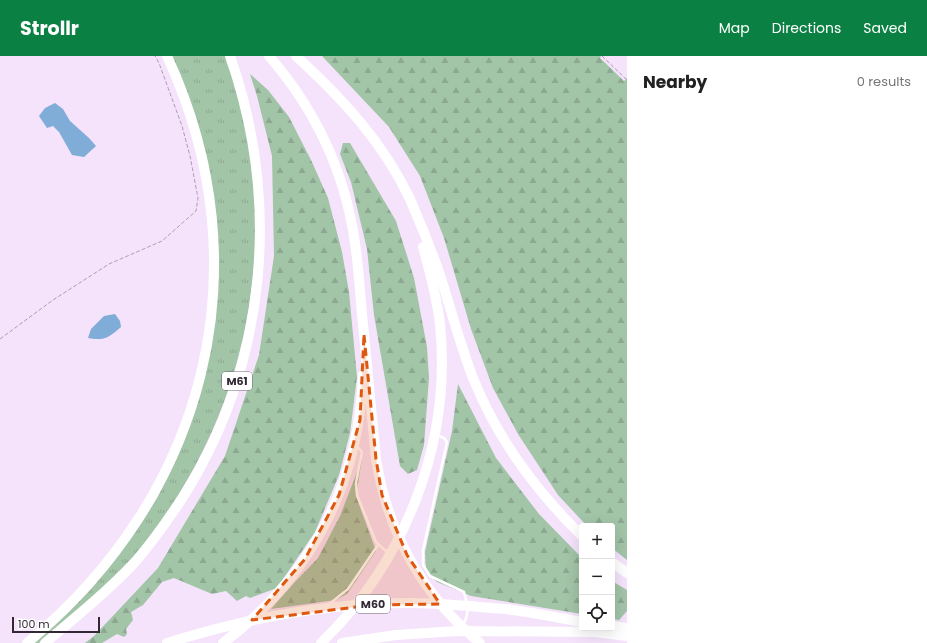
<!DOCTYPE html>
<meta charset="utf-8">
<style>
body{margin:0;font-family:Poppins,sans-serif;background:#f2f2f2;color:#222}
.controls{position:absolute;right:12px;bottom:12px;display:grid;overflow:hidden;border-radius:4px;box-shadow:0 4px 16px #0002}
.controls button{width:36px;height:36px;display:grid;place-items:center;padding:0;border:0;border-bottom:1px solid #e0e0e0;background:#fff;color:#222;font:20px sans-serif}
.scale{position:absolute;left:12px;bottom:10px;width:88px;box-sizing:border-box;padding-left:4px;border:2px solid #312834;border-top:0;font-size:11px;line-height:14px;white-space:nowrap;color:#312834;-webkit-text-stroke:3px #fff;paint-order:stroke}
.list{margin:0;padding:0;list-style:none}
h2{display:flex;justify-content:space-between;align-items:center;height:52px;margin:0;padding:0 16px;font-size:17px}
h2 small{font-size:13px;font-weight:400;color:#767676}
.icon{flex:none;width:22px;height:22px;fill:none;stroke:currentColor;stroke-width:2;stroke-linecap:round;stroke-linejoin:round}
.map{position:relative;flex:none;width:627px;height:587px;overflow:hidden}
header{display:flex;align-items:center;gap:24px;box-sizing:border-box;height:56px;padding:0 20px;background:#0b8043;color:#fff}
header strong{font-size:19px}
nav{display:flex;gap:22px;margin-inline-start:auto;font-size:14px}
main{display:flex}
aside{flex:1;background:#fff}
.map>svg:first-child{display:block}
.grass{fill:url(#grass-tufts)}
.forest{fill:url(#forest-firs)}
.water{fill:#80acd8}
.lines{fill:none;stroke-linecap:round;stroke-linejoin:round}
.path{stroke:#ac9eb1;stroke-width:1;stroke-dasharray:4 2;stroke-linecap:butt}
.service{stroke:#fff;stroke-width:2.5}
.motorway{stroke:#fff;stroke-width:10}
.marked{fill:#df570e;fill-opacity:0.2;stroke:#df570e;stroke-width:3;stroke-dasharray:8 5;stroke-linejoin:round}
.labels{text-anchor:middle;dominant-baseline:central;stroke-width:3;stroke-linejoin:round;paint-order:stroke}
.shield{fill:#fff;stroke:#6f6871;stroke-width:1}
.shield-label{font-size:11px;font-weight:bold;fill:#312834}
</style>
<header>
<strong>Strollr</strong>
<nav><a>Map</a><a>Directions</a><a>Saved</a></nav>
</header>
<main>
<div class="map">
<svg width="627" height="587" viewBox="0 0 627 587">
<defs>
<pattern id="grass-tufts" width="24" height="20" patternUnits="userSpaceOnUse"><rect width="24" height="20" fill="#a2c4a7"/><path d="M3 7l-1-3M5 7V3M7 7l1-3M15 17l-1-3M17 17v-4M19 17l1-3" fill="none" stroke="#8ca890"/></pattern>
<pattern id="forest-firs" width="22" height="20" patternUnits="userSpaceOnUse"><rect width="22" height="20" fill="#a2c4a7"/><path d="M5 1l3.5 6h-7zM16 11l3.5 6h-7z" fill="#8ca890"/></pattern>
</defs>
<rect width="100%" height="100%" fill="#f4e3fb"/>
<path class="grass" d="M171,0H227C236,23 240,47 245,71C248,82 251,94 252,106C267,243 233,369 151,479C120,521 80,554 39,587H33L58,565L90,534L138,472L157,442L176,404L191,365L205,319L213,270L219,220L216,166L208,106L188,39Z"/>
<g class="forest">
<polygon points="322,0 601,0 600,2 624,25 627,22 627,504 612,492 612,470 587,470 558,439 518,378 493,332 471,273 444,182 420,120 389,71"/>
<polygon points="250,18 268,34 289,61 311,104 328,142 342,196 349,236 357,321 350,377 339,419 315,476 277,532 250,542 246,540 237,545 226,535 212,538 174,522 162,526 143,549 131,556 133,564 126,573 127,578 124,581 117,578 102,587 85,587 94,580 158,512 225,400 259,299 274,200 272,100 257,40"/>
<polygon points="343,87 350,87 396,165 414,222 427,291 429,322 424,389 417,414 408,418 400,410 374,259 367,193 351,126 340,98"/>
<polygon points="458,328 496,402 539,458 582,502 582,558 471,540 437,526 426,515 425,496 452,375"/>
<polygon points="362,403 356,440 376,495 347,538 336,544 271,553 294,527 318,502 340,460"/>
<polygon points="612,525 627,534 627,555 619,564 612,563"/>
</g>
<g class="water">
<polygon points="55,47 63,53 70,65 89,82 96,90 84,101 72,99 59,76 53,70 47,72 39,60 45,52"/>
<path d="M115,258L120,265L121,271C108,282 104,285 88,282L91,273L104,260Z"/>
</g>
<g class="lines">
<g class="path">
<polyline points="602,0 627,24"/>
<polyline points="0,283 53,244 109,208 162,185 196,155 198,142 190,100 182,70 159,7 155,0"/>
</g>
<g class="service">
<polyline points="437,379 444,382 447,386 423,494 423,509 430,520 464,536 467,548"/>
<polyline points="357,390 362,396 356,427 357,439 376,486 387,496"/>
<polyline points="328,549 348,533 378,489"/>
<polyline points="463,568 466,563 468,553"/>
</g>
<g class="motorway">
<path d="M269,0C315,53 345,116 355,187C359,213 360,241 363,268C367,313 372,358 376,403C388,478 422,539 480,587"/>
<path d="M296,0C342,42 383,86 410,143C415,155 420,167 425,179C429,190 434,202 438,213C450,249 459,286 473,322C497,382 536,435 582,480"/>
<polyline points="612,506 627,517"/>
<polyline points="612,570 627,572"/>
<path d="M27,587C206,440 265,212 167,0"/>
<path d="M45,587C76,561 108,535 136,505C154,484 170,461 185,438C267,306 281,146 230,0"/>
<path d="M167,587C246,562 328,547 411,547C431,547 451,549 471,550C485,552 499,552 513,554C536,557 559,562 582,566"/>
<path d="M223,587C311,521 359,429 363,319"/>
<path d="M321,587C406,505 452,386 440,268C437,242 430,216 423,191"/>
<polyline points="342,587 396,579 457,575 595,576 627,580"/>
</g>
</g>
<path class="marked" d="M364,279L376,403L382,439L407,499L440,548L372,549L252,564L305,503L339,439L360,364Z"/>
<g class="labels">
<g class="shield">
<rect x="222" y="316" width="30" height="18" rx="3"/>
<rect x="356" y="539" width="34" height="18" rx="3"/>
</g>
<g class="shield-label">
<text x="237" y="325">M61</text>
<text x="373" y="548">M60</text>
</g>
</g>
</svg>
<div class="controls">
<button>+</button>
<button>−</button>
<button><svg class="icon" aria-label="locate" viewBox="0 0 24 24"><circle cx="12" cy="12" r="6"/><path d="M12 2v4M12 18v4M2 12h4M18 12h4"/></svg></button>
</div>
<div class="scale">100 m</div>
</div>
<aside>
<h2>Nearby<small>0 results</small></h2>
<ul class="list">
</ul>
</aside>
</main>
